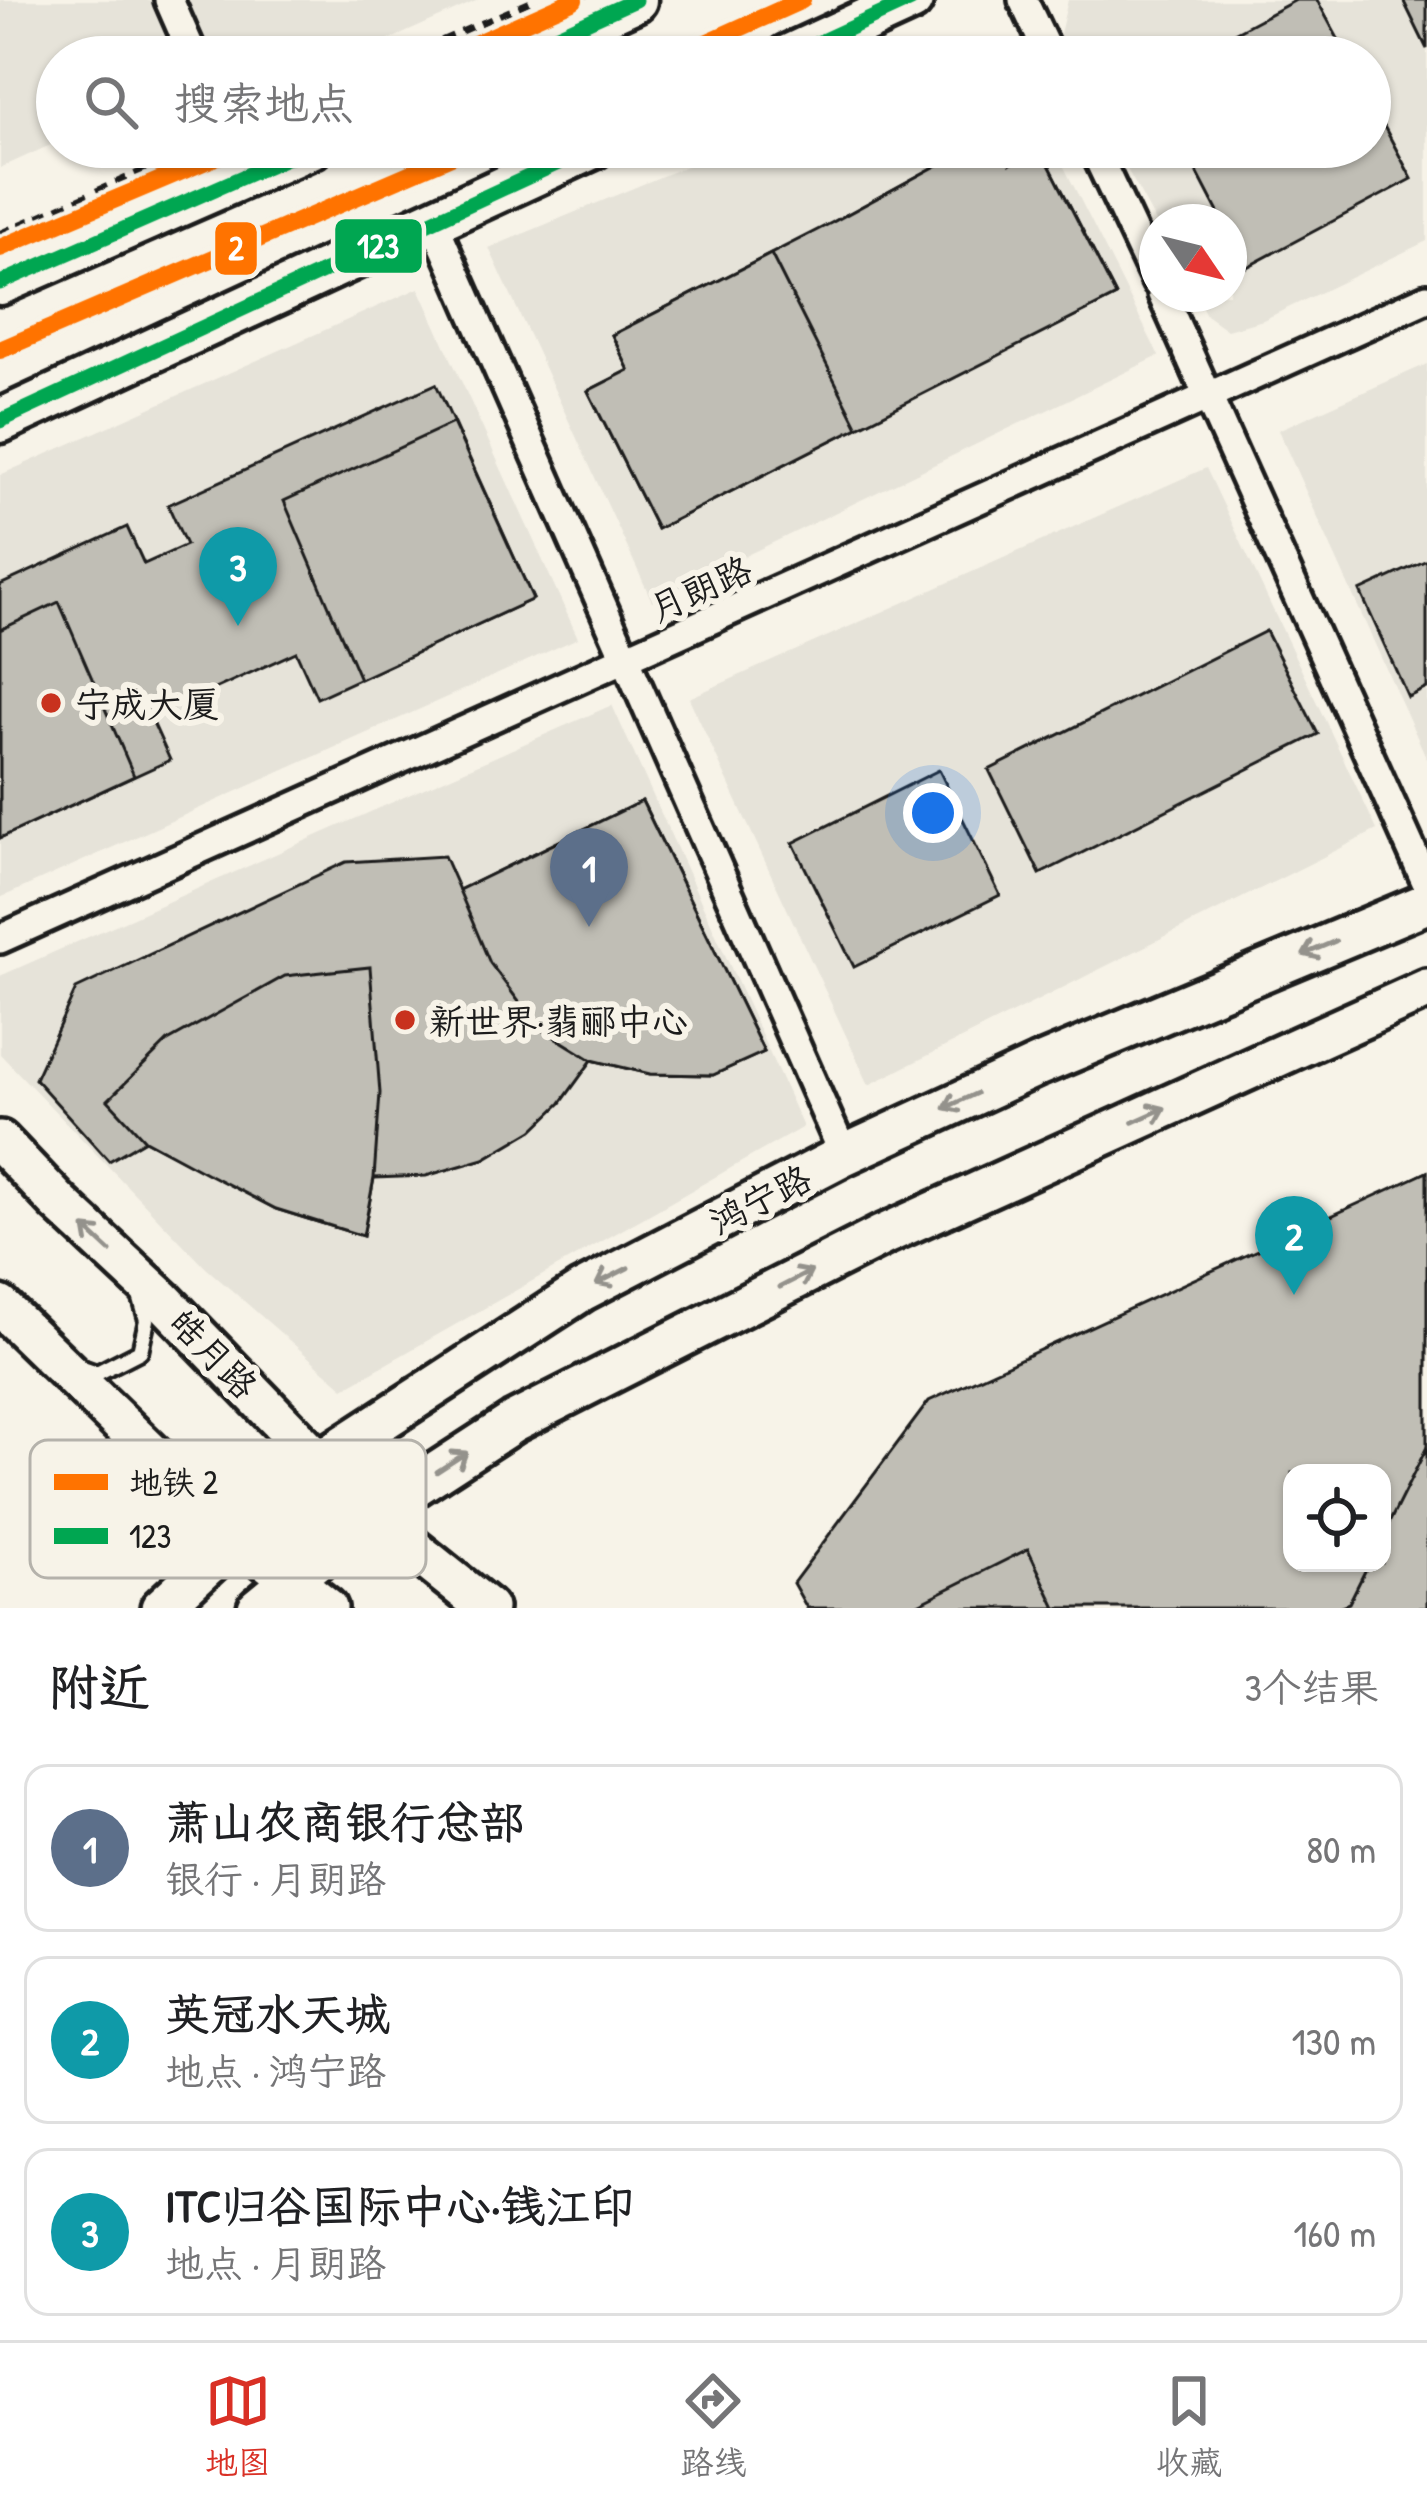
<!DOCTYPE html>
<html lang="zh">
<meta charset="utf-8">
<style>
body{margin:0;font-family:"Patrick Hand","LXGW WenKai TC",sans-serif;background:#f2f2f2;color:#202124}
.controls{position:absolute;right:36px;bottom:36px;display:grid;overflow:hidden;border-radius:24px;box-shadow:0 3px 9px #0004}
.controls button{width:108px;height:108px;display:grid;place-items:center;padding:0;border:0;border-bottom:3px solid #e0e0e0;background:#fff;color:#202124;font:60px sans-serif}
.compass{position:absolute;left:1139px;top:204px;width:108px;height:108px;border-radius:50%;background:#fff;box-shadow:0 3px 9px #0004;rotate:125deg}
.you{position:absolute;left:933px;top:813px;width:42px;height:42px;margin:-30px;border:9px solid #fff;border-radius:50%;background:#1a73e8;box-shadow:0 0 0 18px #1a73e833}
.badge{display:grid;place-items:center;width:78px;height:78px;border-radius:50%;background:#d93025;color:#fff;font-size:39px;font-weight:700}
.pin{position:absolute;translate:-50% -99px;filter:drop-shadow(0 3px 6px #0008)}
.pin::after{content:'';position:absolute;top:63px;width:42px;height:36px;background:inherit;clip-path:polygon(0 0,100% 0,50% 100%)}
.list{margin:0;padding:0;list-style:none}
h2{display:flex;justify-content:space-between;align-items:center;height:156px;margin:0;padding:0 48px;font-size:51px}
h2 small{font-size:39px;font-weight:400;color:#757577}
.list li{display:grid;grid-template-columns:78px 1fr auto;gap:36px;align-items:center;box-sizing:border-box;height:168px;margin:0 24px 24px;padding:0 24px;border:3px solid #e0e0e0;border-radius:24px}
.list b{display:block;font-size:45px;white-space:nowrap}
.list p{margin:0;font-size:39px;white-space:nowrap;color:#757577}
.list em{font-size:39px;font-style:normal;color:#757577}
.icon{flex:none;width:66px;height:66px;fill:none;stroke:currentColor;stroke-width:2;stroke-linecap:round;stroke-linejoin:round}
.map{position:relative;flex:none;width:1427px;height:1608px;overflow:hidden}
.search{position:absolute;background:#fff;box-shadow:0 3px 9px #0004;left:36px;right:36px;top:36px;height:132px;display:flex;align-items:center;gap:30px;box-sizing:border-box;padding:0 42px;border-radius:66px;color:#757577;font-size:45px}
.sheet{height:732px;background:#fff}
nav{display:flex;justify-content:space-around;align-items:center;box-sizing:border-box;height:168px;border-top:3px solid #e0e0e0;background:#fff;font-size:33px;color:#757577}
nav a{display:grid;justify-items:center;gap:6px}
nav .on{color:#d93025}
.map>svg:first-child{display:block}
.built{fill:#e6e3d9}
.building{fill:#c0beb5;stroke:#1c1c1c;stroke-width:3;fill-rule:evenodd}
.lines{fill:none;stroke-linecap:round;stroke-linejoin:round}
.service-casing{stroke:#1c1c1c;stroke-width:22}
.minor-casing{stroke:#1c1c1c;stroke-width:36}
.secondary-casing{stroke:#1c1c1c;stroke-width:48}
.primary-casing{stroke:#1c1c1c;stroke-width:51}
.path{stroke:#1c1c1c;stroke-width:6;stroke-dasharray:12 9;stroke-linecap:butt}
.service{stroke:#f7f3e8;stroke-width:14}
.minor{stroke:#f7f3e8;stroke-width:27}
.secondary{stroke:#f7f3e8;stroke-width:39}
.primary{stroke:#f7f3e8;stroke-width:42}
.bus-1-casing{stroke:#f7f3e8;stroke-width:24}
.bus-1{stroke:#00a651;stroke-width:15}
.metro-1-casing{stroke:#f7f3e8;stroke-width:27}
.metro-1{stroke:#ff7300;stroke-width:18}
.oneway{stroke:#94928c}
.poi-dot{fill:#c8321e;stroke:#f7f3e8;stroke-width:4.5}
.labels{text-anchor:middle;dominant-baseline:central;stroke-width:12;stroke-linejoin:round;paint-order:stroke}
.street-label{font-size:36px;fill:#1c1c1c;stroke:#f7f3e8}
.poi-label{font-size:36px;fill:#1c1c1c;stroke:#f7f3e8;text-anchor:start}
.key{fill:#f7f3e8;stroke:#b5b2ab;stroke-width:3}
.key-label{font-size:33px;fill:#1c1c1c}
.line-badge{stroke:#f7f3e8;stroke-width:4.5}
.badge-label{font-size:33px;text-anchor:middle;font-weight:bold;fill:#fff}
</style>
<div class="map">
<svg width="1427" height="1608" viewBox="0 0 1427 1608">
<rect width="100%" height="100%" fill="#f7f3e8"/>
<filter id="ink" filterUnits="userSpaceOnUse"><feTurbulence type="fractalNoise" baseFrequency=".00833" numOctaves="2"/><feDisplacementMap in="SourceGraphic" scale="24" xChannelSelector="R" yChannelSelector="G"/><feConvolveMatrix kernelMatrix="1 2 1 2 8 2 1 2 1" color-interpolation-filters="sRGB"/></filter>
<g filter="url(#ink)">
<g class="built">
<polygon points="0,0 151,0 175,57 57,57 57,142 0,168"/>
<polygon points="183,0 478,0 351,57 209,57"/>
<polygon points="1068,0 1427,0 1427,241 1263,320 1227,330 1206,315 1195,294 1229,294 1229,222 1157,224 1115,147 1370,147 1370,57 1066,57 1058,42"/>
<polygon points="732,147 1054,147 1159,356 652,601 489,248"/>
<polygon points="419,288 578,638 0,898 0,475"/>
<polygon points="1427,364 1427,759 1278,430"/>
<polygon points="1206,468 1377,830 869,1085 689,698"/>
<polygon points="612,705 803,1127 344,1388 206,1268 0,1054 0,976"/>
</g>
<g class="building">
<polygon points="1296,0 1317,0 1348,57 1189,57"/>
<polygon points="1403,0 1427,0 1427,49"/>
<polygon points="1370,100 1412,179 1247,267 1229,233 1229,222 1223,222 1184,147 1370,147"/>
<polygon points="971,147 1001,147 1010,164 1040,147 1116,296 920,394 835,221"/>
<polygon points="971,147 1001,147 1010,164 1040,147 1116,296 657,529 588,391 629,370 612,335 835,221"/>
<polygon points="771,254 858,427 657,529 588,391 629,370 612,335"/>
<polygon points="436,384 533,599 317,698 296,652 151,718 170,760 0,838 0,585 127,527 144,564 186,545 168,505"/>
<polygon points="453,423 533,599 360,679 284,501"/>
<polygon points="1427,560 1427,688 1408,697 1360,591"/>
<polygon points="59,602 134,776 0,838 0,630"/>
<polygon points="1266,631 1318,734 1040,874 989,770"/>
<polygon points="939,770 1000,895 854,967 793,843"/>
<polygon points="642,801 764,1052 713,1075 650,1074 592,1060 561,1103 533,1130 484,1159 426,1176 374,1178 363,1236 276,1209 145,1140 109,1161 35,1079 76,989 346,862 444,856 459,890"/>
<polygon points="642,801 764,1052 713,1075 650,1074 592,1060 537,1026 490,963 459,890"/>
<polygon points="370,967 380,1093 374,1178 363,1236 276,1209 208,1174 145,1140 108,1100 168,1041 285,976"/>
<polygon points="1427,1172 1427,1257 1393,1189"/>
<path d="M1427,1172V1608H807L793,1583L929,1401ZM1292,1473H1382V1563H1292Z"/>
<polygon points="1427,1447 1427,1608 1336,1608 1349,1603 1369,1563 1382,1563 1382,1537"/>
<polygon points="1028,1549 1056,1608 910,1608"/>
</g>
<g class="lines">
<defs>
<polyline id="service" points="80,1367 97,1373 140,1351 147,1320 139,1292"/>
<g id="minor">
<polyline points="169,0 194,57"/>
<polyline points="1023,0 1050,57"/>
<polyline points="1093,147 1157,283"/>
<polyline points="433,221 844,1155"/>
<polyline points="1162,294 1427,884"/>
<polyline points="0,939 1427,298"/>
</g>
<g id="secondary">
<polyline points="0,1141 59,1203 162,1299 371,1515 487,1608"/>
<polyline points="0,1306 240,1539 327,1608"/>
<polyline points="161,1608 320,1461 582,1291 844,1155 1037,1066 1427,903"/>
<polyline points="258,1608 371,1515 514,1422 883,1235 1427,989"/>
</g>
<g id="primary">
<polyline points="509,57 635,0"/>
<polyline points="787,57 911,0"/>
<polyline points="0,283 311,147"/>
<polyline points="0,421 593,147"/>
</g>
</defs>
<use href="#service" class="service-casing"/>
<use href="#minor" class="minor-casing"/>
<use href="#secondary" class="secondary-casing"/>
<use href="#primary" class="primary-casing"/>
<g class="path">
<polyline points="403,57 534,0"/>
<polyline points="0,233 196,147"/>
</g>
<use href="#service" class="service"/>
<use href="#minor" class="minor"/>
<use href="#secondary" class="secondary"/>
<use href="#primary" class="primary"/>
<defs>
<g id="bus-1">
<polyline points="509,57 635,0"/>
<polyline points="787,57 911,0"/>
<polyline points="0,283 311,147"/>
<polyline points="0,421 593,147"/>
</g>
</defs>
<use href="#bus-1" class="bus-1-casing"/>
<use href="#bus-1" class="bus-1"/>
<defs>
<g id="metro-1">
<polyline points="446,57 574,0"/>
<polyline points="675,57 802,0"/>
<polyline points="0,248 239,147"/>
<polyline points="0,350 472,147"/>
</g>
</defs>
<use href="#metro-1" class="metro-1-casing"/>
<use href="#metro-1" class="metro-1"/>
</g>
<defs><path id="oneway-shaft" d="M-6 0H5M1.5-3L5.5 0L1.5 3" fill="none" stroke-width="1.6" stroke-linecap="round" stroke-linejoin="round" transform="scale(3)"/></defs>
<g class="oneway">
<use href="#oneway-shaft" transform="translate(1319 948) rotate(157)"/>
<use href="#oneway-shaft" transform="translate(960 1101) rotate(155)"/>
<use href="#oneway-shaft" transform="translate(1149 1115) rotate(-24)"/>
<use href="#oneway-shaft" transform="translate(97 1239) rotate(-137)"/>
<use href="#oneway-shaft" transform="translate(612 1276) rotate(153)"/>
<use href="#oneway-shaft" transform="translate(796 1279) rotate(-27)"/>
<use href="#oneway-shaft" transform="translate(452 1462) rotate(-33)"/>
</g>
</g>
<g class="poi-dot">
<circle cx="51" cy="703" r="12"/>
<circle cx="405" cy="1020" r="12"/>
</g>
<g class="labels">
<g class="street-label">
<text transform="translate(700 588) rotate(-24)">月朗路</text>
<text transform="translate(760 1199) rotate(-27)">鸿宁路</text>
<text transform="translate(214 1353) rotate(46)">皓月路</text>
</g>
<g class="poi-label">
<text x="75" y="703">宁成大厦</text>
<text x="429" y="1020">新世界·翡郦中心</text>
</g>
</g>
<rect x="30" y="1440" width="396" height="138" rx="18" class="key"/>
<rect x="54" y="1474" width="54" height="16" fill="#ff7300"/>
<rect x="54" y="1528" width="54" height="16" fill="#00a651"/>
<g class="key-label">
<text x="129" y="1494">地铁 2</text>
<text x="129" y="1548">123</text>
</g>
<g class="line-badge">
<rect x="333" y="217" width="91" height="58" rx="12" fill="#00a651"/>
<rect x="213" y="220" width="46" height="57" rx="12" fill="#ff7300"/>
</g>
<g class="badge-label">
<text x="378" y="258">123</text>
<text x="236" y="260">2</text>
</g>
</svg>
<div class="controls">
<button><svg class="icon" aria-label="locate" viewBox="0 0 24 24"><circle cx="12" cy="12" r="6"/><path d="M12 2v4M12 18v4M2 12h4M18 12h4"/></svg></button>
</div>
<svg class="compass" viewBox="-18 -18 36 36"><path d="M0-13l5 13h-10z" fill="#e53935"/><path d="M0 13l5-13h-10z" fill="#757577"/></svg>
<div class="you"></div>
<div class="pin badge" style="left:589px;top:927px;background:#5c6f8a">1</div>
<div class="pin badge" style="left:1294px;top:1295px;background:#0f9aa8">2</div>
<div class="pin badge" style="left:238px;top:626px;background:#0f9aa8">3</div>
<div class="search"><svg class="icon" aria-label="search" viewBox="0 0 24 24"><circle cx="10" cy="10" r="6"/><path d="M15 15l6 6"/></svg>搜索地点</div>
</div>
<section class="sheet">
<h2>附近<small>3个结果</small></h2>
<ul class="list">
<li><span class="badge" style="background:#5c6f8a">1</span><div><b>萧山农商银行总部</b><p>银行 · 月朗路</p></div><em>80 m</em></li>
<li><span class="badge" style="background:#0f9aa8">2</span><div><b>英冠水天城</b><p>地点 · 鸿宁路</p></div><em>130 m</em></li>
<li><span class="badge" style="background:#0f9aa8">3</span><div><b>ITC归谷国际中心·钱江印</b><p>地点 · 月朗路</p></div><em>160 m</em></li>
</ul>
</section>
<nav>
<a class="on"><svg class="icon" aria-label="map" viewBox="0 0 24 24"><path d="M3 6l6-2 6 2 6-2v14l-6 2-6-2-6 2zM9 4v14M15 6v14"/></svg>地图</a>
<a><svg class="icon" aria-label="directions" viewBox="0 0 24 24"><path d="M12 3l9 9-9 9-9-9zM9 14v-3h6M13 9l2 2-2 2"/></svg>路线</a>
<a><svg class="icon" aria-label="saved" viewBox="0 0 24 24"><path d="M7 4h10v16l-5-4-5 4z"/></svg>收藏</a>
</nav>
